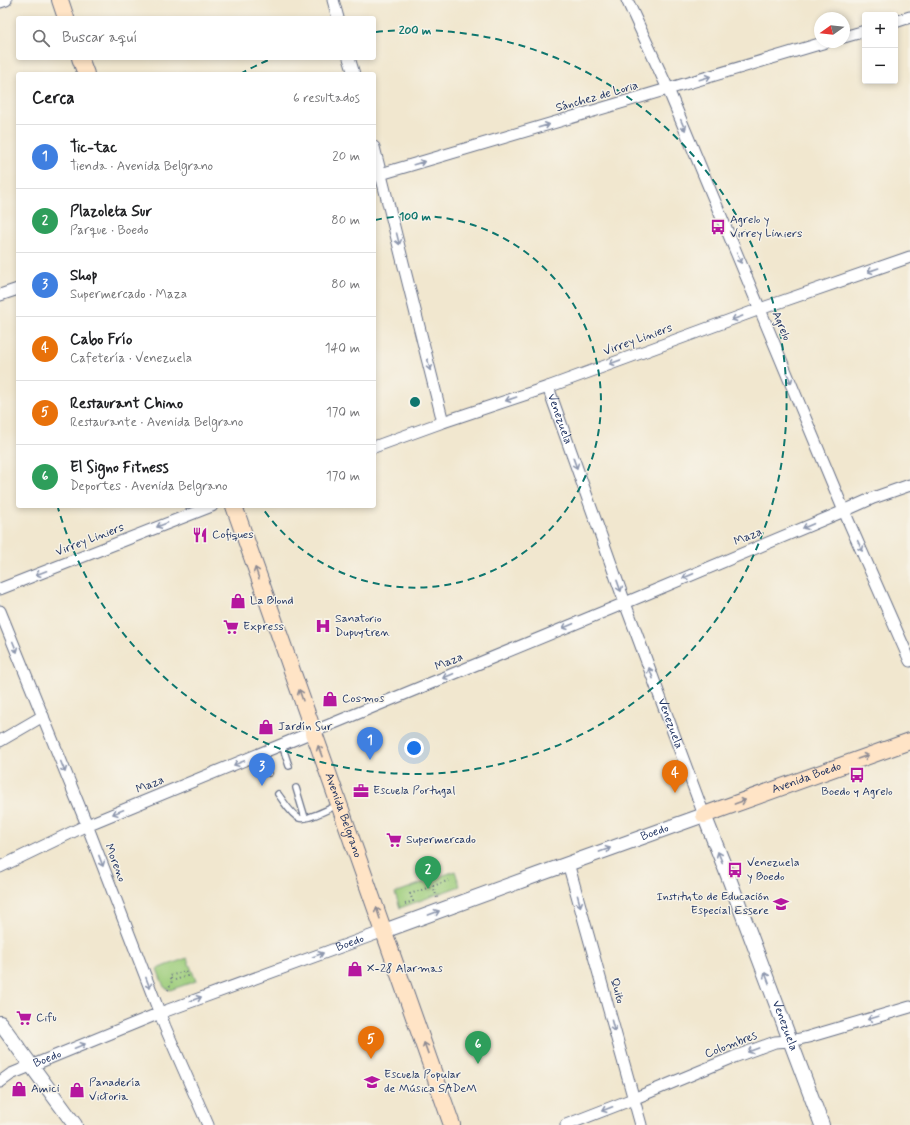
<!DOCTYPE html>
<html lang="es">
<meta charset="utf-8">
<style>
body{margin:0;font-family:Mynerve,sans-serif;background:#f6f6f6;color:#202124}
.controls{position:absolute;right:12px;top:12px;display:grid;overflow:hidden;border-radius:4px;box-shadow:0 2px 6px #0003}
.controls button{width:36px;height:36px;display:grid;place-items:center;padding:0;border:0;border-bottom:1px solid #e0e0e0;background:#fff;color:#202124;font:20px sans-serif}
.compass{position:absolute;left:814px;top:12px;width:36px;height:36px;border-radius:50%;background:#fff;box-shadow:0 2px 6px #0003;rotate:255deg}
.you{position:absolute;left:414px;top:748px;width:14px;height:14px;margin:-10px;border:3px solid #fff;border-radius:50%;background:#1a73e8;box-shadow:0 0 0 6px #1a73e833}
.badge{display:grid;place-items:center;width:26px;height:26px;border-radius:50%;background:#db2777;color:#fff;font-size:13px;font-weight:700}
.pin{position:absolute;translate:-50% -33px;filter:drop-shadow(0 1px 2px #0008)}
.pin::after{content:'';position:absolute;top:21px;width:14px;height:12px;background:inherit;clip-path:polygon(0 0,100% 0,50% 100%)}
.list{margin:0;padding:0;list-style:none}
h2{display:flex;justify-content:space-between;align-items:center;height:52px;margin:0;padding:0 16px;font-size:17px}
h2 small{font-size:13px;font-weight:400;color:#757577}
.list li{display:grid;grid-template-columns:26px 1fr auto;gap:12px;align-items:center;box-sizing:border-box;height:64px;padding:0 16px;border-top:1px solid #e0e0e0}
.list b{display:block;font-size:15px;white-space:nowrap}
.list p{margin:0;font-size:13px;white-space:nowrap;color:#757577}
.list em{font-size:13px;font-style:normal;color:#757577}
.icon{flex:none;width:22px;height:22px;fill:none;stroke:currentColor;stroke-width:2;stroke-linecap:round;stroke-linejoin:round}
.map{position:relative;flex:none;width:910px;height:1125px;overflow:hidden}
.search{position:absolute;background:#fff;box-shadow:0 2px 6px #0003;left:16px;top:16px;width:360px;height:44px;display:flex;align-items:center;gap:10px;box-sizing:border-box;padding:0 14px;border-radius:4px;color:#757577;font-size:15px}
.panel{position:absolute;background:#fff;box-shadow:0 2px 6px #0003;left:16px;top:72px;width:360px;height:436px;border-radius:4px}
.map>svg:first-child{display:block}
.green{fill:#9fce7d;stroke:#5d7e6e}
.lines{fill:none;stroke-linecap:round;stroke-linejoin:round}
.service-casing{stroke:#666f86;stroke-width:8}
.minor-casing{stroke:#666f86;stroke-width:13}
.tertiary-casing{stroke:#666f86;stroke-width:16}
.secondary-casing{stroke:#666f86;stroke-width:18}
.path{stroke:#666f86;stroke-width:2;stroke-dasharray:1 3;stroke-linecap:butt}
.service{stroke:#fff;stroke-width:5.5}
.minor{stroke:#fff;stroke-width:11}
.tertiary{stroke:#fff;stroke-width:14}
.secondary{stroke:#ffe4c6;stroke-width:16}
.oneway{stroke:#8d97ae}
.oneway2{stroke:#8d8a92}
.ring{fill:none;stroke:#0f766e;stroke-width:2;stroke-dasharray:7 5}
.labels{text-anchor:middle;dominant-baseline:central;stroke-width:3;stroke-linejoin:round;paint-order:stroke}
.street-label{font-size:12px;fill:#1b2f5e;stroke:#f7f3e8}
.poi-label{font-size:12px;fill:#1b2f5e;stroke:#f7f3e8;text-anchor:start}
.centre{fill:#0f766e;stroke:#f7f3e8;stroke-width:2}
.ring-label{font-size:12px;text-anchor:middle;font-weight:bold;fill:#0f766e;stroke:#f7f3e8;stroke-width:3;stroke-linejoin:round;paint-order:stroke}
</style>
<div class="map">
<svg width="910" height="1125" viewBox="0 0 910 1125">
<rect width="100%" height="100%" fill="#f7f3e8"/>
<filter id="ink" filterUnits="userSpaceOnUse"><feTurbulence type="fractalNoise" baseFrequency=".025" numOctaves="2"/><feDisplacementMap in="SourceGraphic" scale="8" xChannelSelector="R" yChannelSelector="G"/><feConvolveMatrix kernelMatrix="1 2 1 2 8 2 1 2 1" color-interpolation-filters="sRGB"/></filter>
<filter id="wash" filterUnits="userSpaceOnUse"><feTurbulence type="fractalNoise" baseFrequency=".012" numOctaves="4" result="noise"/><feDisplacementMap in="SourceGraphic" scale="16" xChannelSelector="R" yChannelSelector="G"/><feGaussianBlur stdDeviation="0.9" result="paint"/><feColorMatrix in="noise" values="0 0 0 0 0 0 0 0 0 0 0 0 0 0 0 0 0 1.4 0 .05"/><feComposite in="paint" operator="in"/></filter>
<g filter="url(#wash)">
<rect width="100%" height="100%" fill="#f1e7cf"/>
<g class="green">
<polygon points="455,871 460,886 400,908 395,893"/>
<polygon points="187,958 196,981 170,990 164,987 157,969"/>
</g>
</g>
<g filter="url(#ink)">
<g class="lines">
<defs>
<g id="service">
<polyline points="282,745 289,766"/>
<polyline points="260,754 269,773"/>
<polyline points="296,788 305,818"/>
<path d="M278,794C283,800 291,815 299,818C307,821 330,808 338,805"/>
</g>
<g id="minor">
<polyline points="333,0 338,18"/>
<polyline points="627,0 668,89 844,511 910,661"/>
<polyline points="0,2 6,0"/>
<polyline points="895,22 910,17"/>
<polyline points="844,37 865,31"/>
<polyline points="349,58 354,74"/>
<polyline points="374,147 443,422"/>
<polyline points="374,176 826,42"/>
<polyline points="0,295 18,289"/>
<path id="s1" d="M548,387L625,603L704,815"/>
<polyline points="374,447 443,422 548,387 760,309 910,257"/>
<polyline points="0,589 212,506"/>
<polyline points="0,611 87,825 165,1027 208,1125"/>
<polyline points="0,741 43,716"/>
<polyline points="568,863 641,1125"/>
<polyline points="0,867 87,825 625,603 844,511 873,498 910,485"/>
<path id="s2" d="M0,1082L11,1074L160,1013L384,931"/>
<polyline points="566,1125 633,1099 734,1057 775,1042 791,1041 808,1037 910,1007"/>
</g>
<g id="tertiary">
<path id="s3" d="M384,931L537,875L704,815L727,873L822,1125"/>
<polyline points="0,1023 75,1125"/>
</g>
<g id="secondary">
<polyline points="60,0 66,18"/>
<polyline points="80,58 86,74"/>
<path id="s4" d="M234,506L452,1125"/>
<path id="s5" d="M704,815L910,741"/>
</g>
</defs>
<use href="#service" class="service-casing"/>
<use href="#minor" class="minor-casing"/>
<use href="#tertiary" class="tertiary-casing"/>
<use href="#secondary" class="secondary-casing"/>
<g class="path">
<polyline points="433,886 450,880"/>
<polyline points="405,904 413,901 410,894 433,886 437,898"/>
<polyline points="168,990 172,981 170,976 185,971 187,976 172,981"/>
</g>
<use href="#service" class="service"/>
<use href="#minor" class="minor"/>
<use href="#tertiary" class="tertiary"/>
<use href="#secondary" class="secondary"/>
</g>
<defs><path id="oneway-shaft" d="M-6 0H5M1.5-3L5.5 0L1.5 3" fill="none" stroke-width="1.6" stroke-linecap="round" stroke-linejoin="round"/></defs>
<g class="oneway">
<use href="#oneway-shaft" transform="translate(705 78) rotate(-17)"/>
<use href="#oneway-shaft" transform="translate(683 125) rotate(67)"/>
<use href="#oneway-shaft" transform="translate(544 126) rotate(-16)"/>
<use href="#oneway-shaft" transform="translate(419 163) rotate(-16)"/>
<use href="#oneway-shaft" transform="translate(398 239) rotate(76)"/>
<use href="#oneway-shaft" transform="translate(739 258) rotate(67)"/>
<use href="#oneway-shaft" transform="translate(873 270) rotate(161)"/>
<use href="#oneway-shaft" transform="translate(737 318) rotate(160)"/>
<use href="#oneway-shaft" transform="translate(615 362) rotate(160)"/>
<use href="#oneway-shaft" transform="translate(429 365) rotate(76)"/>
<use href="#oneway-shaft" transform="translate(789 378) rotate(67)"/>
<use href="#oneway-shaft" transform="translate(511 399) rotate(161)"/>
<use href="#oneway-shaft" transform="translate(575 463) rotate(70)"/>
<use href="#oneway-shaft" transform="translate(162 525) rotate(159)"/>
<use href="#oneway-shaft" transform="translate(808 526) rotate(157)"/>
<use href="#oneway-shaft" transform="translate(860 546) rotate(66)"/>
<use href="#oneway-shaft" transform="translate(41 573) rotate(159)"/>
<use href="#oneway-shaft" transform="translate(688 576) rotate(157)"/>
<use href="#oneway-shaft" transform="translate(619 586) rotate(70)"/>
<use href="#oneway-shaft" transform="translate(568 626) rotate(157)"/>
<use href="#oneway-shaft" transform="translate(15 647) rotate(68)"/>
<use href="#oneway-shaft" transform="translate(651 673) rotate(-110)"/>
<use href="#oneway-shaft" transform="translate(448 676) rotate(157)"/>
<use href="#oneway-shaft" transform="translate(239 763) rotate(158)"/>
<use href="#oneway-shaft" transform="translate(63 767) rotate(68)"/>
<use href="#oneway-shaft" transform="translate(118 812) rotate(158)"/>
<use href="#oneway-shaft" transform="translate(605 850) rotate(-20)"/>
<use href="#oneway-shaft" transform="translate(720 857) rotate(-112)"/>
<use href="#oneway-shaft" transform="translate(101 861) rotate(69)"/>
<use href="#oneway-shaft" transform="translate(579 901) rotate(75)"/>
<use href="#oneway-shaft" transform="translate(434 913) rotate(-20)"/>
<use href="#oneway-shaft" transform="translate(318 955) rotate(-20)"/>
<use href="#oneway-shaft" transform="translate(767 978) rotate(-111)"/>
<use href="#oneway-shaft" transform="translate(148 983) rotate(69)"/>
<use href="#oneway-shaft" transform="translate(196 999) rotate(-20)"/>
<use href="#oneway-shaft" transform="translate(873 1018) rotate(163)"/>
<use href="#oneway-shaft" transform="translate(613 1026) rotate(75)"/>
<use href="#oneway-shaft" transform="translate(80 1046) rotate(-22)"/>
<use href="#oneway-shaft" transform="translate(753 1050) rotate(160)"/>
<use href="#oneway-shaft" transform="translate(607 1109) rotate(159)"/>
</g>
<g class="oneway2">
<use href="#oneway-shaft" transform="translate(257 573) rotate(-109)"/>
<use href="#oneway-shaft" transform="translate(301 695) rotate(-109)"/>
<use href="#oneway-shaft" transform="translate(320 751) rotate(-110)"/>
<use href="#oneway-shaft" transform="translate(863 757) rotate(-19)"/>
<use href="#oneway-shaft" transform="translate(740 802) rotate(-20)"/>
<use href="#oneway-shaft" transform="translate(378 913) rotate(-109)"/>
<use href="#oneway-shaft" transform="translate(426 1048) rotate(-110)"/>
</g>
</g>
<g class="ring">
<path d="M375 220A186 186 0 1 1 261 506"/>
<path d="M240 74A372 372 0 0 1 273 58M376 32A372 372 0 1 1 58 508"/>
</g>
<defs>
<symbol id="bus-bare" viewBox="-9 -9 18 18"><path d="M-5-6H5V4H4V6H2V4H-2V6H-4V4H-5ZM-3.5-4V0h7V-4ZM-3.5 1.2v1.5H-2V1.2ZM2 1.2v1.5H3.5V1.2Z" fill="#b5179e" stroke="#f7f3e8" stroke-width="2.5" paint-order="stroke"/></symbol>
<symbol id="restaurant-bare" viewBox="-9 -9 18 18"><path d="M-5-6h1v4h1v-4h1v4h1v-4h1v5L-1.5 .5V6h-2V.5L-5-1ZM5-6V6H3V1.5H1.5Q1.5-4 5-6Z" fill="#b5179e" stroke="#f7f3e8" stroke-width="2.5" paint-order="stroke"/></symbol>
<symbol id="shop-bare" viewBox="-9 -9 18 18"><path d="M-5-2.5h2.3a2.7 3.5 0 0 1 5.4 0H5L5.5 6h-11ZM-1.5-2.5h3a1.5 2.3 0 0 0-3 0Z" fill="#b5179e" stroke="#f7f3e8" stroke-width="2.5" paint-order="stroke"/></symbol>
<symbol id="hospital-bare" viewBox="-9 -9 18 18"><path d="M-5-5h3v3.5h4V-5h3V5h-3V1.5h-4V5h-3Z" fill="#b5179e" stroke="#f7f3e8" stroke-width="2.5" paint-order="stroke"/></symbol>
<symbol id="supermarket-bare" viewBox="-9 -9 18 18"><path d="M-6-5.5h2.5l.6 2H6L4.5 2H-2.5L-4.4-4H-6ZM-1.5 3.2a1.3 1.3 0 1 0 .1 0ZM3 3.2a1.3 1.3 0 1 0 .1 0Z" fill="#b5179e" stroke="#f7f3e8" stroke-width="2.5" paint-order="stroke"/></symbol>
<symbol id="office-bare" viewBox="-9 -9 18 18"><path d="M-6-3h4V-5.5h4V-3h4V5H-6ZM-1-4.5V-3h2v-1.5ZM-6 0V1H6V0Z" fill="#b5179e" stroke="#f7f3e8" stroke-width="2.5" paint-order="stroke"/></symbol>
<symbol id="school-bare" viewBox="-9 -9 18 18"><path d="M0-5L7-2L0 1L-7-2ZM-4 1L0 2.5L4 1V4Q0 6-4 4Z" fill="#b5179e" stroke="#f7f3e8" stroke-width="2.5" paint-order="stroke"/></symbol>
<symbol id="university-bare" viewBox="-9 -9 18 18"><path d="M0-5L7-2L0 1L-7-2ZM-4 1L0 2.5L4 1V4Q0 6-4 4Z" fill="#b5179e" stroke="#f7f3e8" stroke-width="2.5" paint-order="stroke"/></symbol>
</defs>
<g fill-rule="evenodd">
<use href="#bus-bare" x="707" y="216" width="22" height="22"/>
<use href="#restaurant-bare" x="189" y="524" width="22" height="22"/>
<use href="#shop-bare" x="227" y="590" width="22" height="22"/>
<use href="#hospital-bare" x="312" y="615" width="22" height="22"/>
<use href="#supermarket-bare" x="220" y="616" width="22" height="22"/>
<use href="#shop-bare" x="319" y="688" width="22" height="22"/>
<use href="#shop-bare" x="255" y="716" width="22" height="22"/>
<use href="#bus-bare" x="846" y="764" width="22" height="22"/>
<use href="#office-bare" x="350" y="780" width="22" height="22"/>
<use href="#supermarket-bare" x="383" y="829" width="22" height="22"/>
<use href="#bus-bare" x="724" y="859" width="22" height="22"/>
<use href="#school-bare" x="770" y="893" width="22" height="22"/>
<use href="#shop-bare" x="344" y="958" width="22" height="22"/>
<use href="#supermarket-bare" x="13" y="1007" width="22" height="22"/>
<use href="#university-bare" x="361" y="1071" width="22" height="22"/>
<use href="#shop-bare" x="8" y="1078" width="22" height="22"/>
<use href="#shop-bare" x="66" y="1079" width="22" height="22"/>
</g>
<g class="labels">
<g class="street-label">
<text transform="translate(597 97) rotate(-16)">Sánchez de Loria</text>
<text transform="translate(781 326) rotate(67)">Agrelo</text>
<text transform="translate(638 340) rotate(-20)">Virrey Liniers</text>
<text stroke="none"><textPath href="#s1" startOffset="34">Venezuela</textPath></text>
<text transform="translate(748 537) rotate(-23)">Maza</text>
<text transform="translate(90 540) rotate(-21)">Virrey Liniers</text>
<text transform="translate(449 662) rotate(-23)">Maza</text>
<text stroke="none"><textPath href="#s1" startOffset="358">Venezuela</textPath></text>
<text stroke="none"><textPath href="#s5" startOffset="109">Avenida Boedo</textPath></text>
<text transform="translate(150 785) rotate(-22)">Maza</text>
<text stroke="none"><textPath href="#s4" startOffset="328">Avenida Belgrano</textPath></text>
<text stroke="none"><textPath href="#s3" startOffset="288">Boedo</textPath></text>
<text transform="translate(115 863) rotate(69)">Moreno</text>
<text stroke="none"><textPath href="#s2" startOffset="377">Boedo</textPath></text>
<text transform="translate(617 991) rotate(75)">Quito</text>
<text stroke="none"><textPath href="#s3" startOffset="566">Venezuela</textPath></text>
<text transform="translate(731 1045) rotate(-21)">Colombres</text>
<text stroke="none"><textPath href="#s2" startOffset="53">Boedo</textPath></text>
</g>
<g class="poi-label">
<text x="730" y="220">Agrelo y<tspan x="730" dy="14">Virrey Liniers</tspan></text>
<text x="212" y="535">Cofiques</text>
<text x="250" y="601">La Blond</text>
<text x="335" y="619">Sanatorio<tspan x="335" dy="14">Dupuytren</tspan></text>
<text x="243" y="627">Express</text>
<text x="342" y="699">Cosmos</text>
<text x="278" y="727">Jardín Sur</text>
<text x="373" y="791">Escuela Portugal</text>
<text x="857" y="792" text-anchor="middle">Boedo y Agrelo</text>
<text x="406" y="840">Supermercado</text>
<text x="747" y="863">Venezuela<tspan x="747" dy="14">y Boedo</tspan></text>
<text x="769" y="897" text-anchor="end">Instituto de Educación<tspan x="769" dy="14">Especial Essere</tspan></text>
<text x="367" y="969">X-28 Alarmas</text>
<text x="36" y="1018">Cifu</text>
<text x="384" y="1075">Escuela Popular<tspan x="384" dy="14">de Música SADeM</tspan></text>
<text x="89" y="1083">Panadería<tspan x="89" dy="14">Victoria</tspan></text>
<text x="31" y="1089">Amici</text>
</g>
</g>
<circle cx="415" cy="402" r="6" class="centre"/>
<g class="ring-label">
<text x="415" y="34">200 m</text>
<text x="415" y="220">100 m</text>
</g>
</svg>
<div class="controls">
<button>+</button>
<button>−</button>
</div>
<svg class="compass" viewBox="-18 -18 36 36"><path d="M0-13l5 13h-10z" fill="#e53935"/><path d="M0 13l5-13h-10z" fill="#757577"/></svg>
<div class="you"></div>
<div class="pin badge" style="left:370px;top:760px;background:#3f7fe0">1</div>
<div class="pin badge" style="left:428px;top:889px;background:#2e9e5b">2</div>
<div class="pin badge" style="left:262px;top:786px;background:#3f7fe0">3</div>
<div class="pin badge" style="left:675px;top:793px;background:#e8710a">4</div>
<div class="pin badge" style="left:371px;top:1059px;background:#e8710a">5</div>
<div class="pin badge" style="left:478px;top:1064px;background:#2e9e5b">6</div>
<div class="search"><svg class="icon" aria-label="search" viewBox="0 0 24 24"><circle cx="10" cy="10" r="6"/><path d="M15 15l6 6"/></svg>Buscar aquí</div>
<section class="panel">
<h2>Cerca<small>6 resultados</small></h2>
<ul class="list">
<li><span class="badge" style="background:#3f7fe0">1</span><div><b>Tic-tac</b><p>Tienda · Avenida Belgrano</p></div><em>20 m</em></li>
<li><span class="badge" style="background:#2e9e5b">2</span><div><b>Plazoleta Sur</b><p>Parque · Boedo</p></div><em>80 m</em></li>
<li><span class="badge" style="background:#3f7fe0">3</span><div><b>Shop</b><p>Supermercado · Maza</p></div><em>80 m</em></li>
<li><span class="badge" style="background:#e8710a">4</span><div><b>Cabo Frío</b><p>Cafetería · Venezuela</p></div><em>140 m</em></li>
<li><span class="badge" style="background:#e8710a">5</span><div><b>Restaurant Chino</b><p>Restaurante · Avenida Belgrano</p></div><em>170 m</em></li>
<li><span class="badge" style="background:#2e9e5b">6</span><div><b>El Signo Fitness</b><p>Deportes · Avenida Belgrano</p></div><em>170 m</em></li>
</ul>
</section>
</div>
